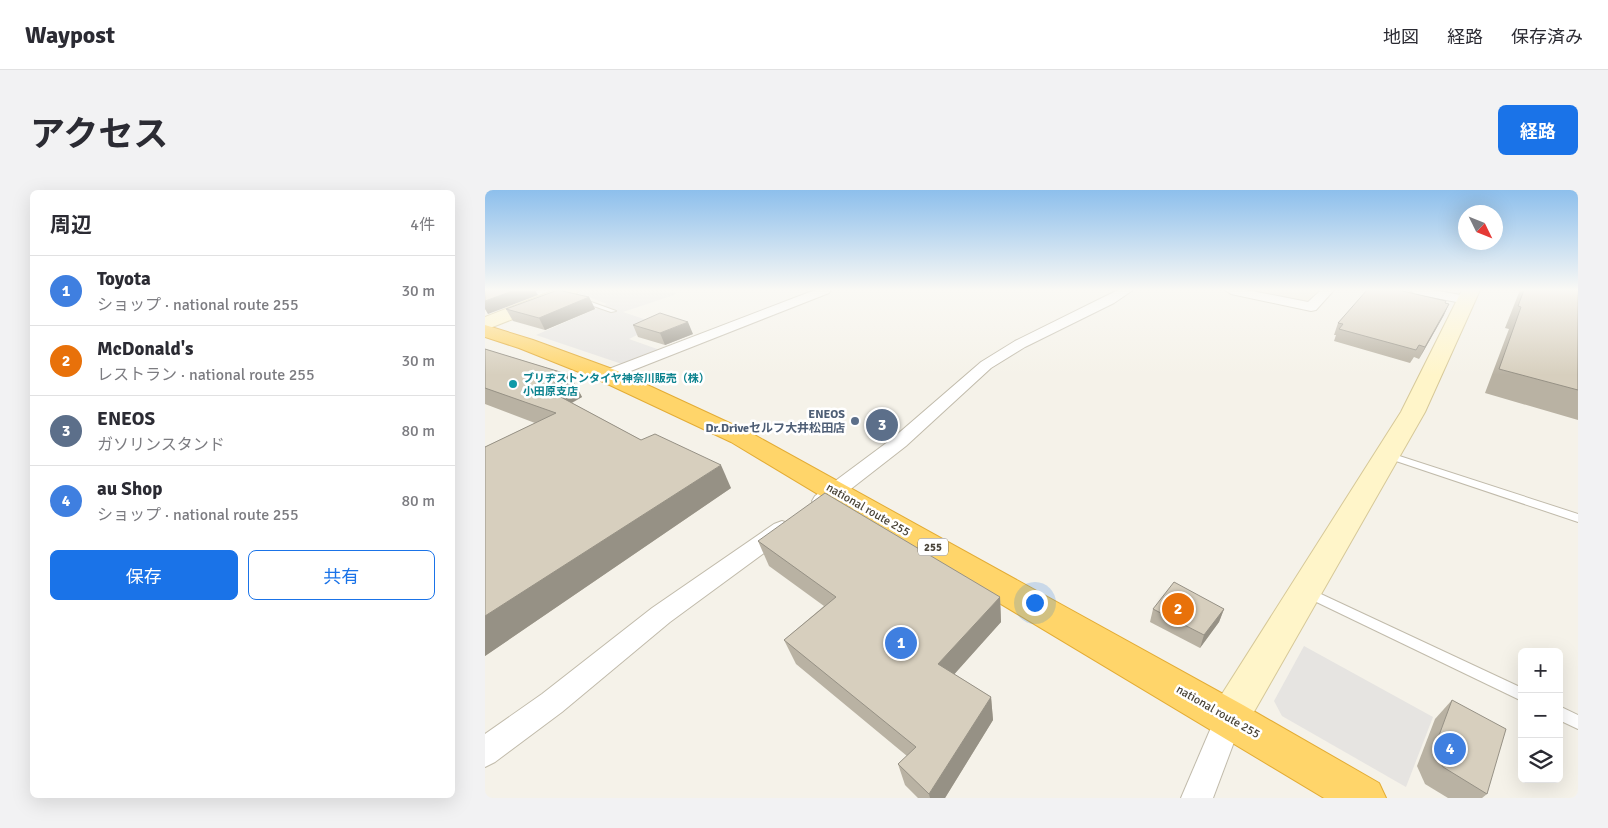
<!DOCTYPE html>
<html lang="ja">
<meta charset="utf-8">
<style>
body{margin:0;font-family:Signika,"Noto Sans JP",sans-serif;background:#f2f2f3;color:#2b2b33}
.controls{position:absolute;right:15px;bottom:15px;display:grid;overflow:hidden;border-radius:8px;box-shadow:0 5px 20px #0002}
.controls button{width:45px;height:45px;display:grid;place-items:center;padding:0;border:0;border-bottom:1px solid #e1e1e2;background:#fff;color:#2b2b33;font:25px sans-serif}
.compass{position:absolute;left:973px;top:15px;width:45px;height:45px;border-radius:50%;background:#fff;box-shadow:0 5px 20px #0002;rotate:133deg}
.you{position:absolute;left:549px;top:412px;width:18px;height:18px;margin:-12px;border:4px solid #fff;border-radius:50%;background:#1a73e8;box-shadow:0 0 0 8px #1a73e833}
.badge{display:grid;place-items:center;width:32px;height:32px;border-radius:50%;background:#1a73e8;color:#fff;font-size:16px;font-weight:700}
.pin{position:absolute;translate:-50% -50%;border:2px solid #fff;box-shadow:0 1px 5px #0006}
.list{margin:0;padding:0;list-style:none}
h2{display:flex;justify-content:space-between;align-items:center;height:65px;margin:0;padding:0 20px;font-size:21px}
h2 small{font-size:16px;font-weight:400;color:#7c7c81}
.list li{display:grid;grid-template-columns:32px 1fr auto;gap:15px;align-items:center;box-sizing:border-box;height:70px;padding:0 20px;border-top:1px solid #e1e1e2}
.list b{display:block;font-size:19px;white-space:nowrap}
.list p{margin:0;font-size:16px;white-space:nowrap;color:#7c7c81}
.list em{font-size:16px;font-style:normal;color:#7c7c81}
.actions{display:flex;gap:10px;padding:15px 20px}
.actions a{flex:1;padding:11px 0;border:1px solid #1a73e8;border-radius:8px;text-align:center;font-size:18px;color:#1a73e8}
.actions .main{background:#1a73e8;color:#fff}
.icon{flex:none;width:28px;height:28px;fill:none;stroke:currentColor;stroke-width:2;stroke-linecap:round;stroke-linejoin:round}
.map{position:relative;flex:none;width:1093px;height:608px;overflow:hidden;border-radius:8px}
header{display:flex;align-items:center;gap:30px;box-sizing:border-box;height:70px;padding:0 25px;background:#fff;border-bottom:1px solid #e1e1e2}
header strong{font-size:24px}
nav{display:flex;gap:28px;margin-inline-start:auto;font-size:18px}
.intro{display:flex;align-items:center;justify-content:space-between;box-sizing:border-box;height:120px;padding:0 30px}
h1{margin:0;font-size:35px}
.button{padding:12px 22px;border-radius:8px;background:#1a73e8;color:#fff;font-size:18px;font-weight:700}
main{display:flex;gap:30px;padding:0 30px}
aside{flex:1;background:#fff;border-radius:8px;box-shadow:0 5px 20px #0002}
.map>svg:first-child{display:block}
.education{fill:#efe8d3}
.parking{fill:#e6e4e1}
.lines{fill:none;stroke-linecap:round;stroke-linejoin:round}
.lane-casing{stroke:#c1bbab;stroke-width:2}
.street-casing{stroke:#c1bbab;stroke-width:2}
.secondary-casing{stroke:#d6c898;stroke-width:2}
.highway-casing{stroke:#e3ac35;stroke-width:2}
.lane{fill:#fff;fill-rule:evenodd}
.street{fill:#fff;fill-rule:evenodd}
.secondary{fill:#fff5c9;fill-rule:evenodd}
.highway{fill:#ffd56a;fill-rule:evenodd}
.wall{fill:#b9b2a3}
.shaded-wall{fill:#969185}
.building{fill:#d7cfbe;stroke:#969185}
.culture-dot{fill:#0f9aa8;stroke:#fff;stroke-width:2}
.service-dot{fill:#5c6f8a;stroke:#fff;stroke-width:2}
.labels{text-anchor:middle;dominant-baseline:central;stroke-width:5;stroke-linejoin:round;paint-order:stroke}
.far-culture-label{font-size:11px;font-weight:bold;fill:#0d838f;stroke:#fff;text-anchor:start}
.shield{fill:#fff;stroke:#807b73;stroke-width:1}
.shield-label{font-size:11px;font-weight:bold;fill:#494337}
.service-label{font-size:12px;font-weight:bold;fill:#4e5e75;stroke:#fff;text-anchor:end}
.street-label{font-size:12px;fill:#494337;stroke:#fff}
</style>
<header>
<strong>Waypost</strong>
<nav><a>地図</a><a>経路</a><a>保存済み</a></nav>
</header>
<div class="intro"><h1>アクセス</h1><a class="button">経路</a></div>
<main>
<aside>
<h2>周辺<small>4件</small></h2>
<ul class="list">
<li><span class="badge" style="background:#3f7fe0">1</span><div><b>Toyota</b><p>ショップ · national route 255</p></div><em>30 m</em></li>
<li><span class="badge" style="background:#e8710a">2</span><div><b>McDonald's</b><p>レストラン · national route 255</p></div><em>30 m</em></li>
<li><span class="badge" style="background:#5c6f8a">3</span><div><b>ENEOS</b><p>ガソリンスタンド</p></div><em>80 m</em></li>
<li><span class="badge" style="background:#3f7fe0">4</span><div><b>au Shop</b><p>ショップ · national route 255</p></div><em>80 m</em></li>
</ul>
<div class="actions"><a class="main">保存</a><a>共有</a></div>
</aside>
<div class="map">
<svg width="1093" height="608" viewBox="0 0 1093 608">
<rect width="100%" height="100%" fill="#f5f2e9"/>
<polygon class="education" points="757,100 839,100 824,114"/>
<g class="parking">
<polygon points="96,100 180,100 192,104 138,122 174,134 144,149 175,160 140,175 51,145 122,114 91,102"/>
<polygon points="819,456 948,527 921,597 797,526 789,511"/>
</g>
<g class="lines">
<defs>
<g id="lane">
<polygon points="94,109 98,109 131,121 126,122 94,111"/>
<polygon points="902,262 1093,324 1093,332 899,267 897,265 899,263"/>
<polygon points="823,398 1037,498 1037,511 819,406 817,403 819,400"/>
<polygon points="1074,516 1093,525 1093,539 1074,530"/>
</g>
<g id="street">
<polygon points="330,100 346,100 344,103 128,188 116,188 114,185 116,182"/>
<polygon points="633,100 648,100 629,113 540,157 506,178 421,256 344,316 337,318 330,316 327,311 330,306 408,248 496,172 530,151"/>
<polygon points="740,100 762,100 823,112 836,100 849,100 831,120 826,121 746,104"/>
<polygon points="924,100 948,100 987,107 988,110 982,114 930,104"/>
<polygon points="297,331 305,334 308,339 305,344 185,432 77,522 10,572 0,577 0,544 57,504 167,418 289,334"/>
<polygon points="744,515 754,519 758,528 728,608 696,608 734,519"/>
</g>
<g id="secondary">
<polygon points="70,100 94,100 91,104 0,140 0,127"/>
<polygon points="977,100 995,100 940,222 758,541 744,546 730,541 725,528 730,515 916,222"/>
</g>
<polygon id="highway" points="0,135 48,150 130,180 264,242 758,515 894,593 901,608 839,608 246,252 114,190 34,158 0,147"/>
</defs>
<use href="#lane" class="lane-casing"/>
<use href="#street" class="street-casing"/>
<use href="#secondary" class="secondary-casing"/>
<use href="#highway" class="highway-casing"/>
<use href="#lane" class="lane"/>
<use href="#street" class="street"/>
<use href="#secondary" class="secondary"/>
<use href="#highway" class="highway"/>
</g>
<g class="wall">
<polygon points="1035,100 1093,100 1093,230 1000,203 1024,139 1020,138"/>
<polygon points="104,107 110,119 60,140 28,131 21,119"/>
<polygon points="960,113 959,125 934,169 929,167 925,173 849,151 851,145 849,145 853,133"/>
<polygon points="148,135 208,144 180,155 153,147"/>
<polygon points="0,159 85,185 97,207 87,213 246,298 0,466 0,257 50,233 0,214"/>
<polygon points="273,351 515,407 516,432 469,484 506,507 508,530 460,608 433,608 420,595 413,574 422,566 311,474 299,450 339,416 284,376"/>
<polygon points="668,419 739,419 734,432 715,458 665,432"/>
<polygon points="967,510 1002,604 997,608 963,608 940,594 932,576 950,529"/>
</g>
<g class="shaded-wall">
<polygon points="30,100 50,100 53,105 3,124 0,119 0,111"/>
<polygon points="104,107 110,119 60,140 54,128"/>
<polygon points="964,114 959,125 934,169 940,157"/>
<polygon points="203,132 208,144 180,155 175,143"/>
<polygon points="85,185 97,207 73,220 59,198"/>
<polygon points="236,275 246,298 0,466 0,426"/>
<polygon points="515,407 516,432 457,498 453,474"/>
<polygon points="739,419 734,432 715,458 719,445"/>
<polygon points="506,507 508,530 460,608 445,608 444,604"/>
</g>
<g class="building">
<polygon points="0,100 30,100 0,111"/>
<polygon points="73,100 104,107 54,128 21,119"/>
<polygon points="882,100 913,100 961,111 960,113 964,114 940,157 934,155 931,160 854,139 858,134 853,133"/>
<polygon points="1039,100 1093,100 1093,200 1014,179 1036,117 1033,116"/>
<polygon points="175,123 203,132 175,143 148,135"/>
<polygon points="0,159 85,185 59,198 156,250 170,244 236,275 0,426 0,257 71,223 0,198"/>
<polygon points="340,303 515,407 453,474 506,507 444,604 413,574 431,557 299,450 351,407 273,351"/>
<polygon points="689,392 739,419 719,445 668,419"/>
<polygon points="967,510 1021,539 1002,604 958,577 949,559"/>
</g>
<linearGradient id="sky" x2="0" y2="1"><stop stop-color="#8dbfec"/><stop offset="0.54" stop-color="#faf9f5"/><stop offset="1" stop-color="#faf9f5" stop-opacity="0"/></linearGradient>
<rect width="1093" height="185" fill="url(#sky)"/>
<circle class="culture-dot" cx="28" cy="194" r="5"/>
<circle class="service-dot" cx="370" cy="231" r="5"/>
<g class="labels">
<g class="far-culture-label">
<text x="38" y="188">ブリヂストンタイヤ神奈川販売（株）<tspan x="38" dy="13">小田原支店</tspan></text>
</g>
<rect class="shield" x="433" y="348.5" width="30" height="17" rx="4"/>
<g class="shield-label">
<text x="448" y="357">255</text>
</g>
<g class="service-label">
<text x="360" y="224">ENEOS<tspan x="360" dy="14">Dr.Driveセルフ大井松田店</tspan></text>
</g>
<g class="street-label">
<text transform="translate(383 320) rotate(30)">national route 255</text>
<text transform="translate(733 522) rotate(30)">national route 255</text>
</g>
</g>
</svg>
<div class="controls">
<button>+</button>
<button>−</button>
<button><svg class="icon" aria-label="layers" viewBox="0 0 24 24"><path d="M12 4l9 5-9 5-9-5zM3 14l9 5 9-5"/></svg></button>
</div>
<svg class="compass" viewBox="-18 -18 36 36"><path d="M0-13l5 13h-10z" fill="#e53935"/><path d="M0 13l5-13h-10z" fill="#7c7c81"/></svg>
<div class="you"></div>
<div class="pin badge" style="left:416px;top:453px;background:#3f7fe0">1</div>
<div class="pin badge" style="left:693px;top:419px;background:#e8710a">2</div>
<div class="pin badge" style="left:397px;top:235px;background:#5c6f8a">3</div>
<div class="pin badge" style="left:965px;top:559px;background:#3f7fe0">4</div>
</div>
</main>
